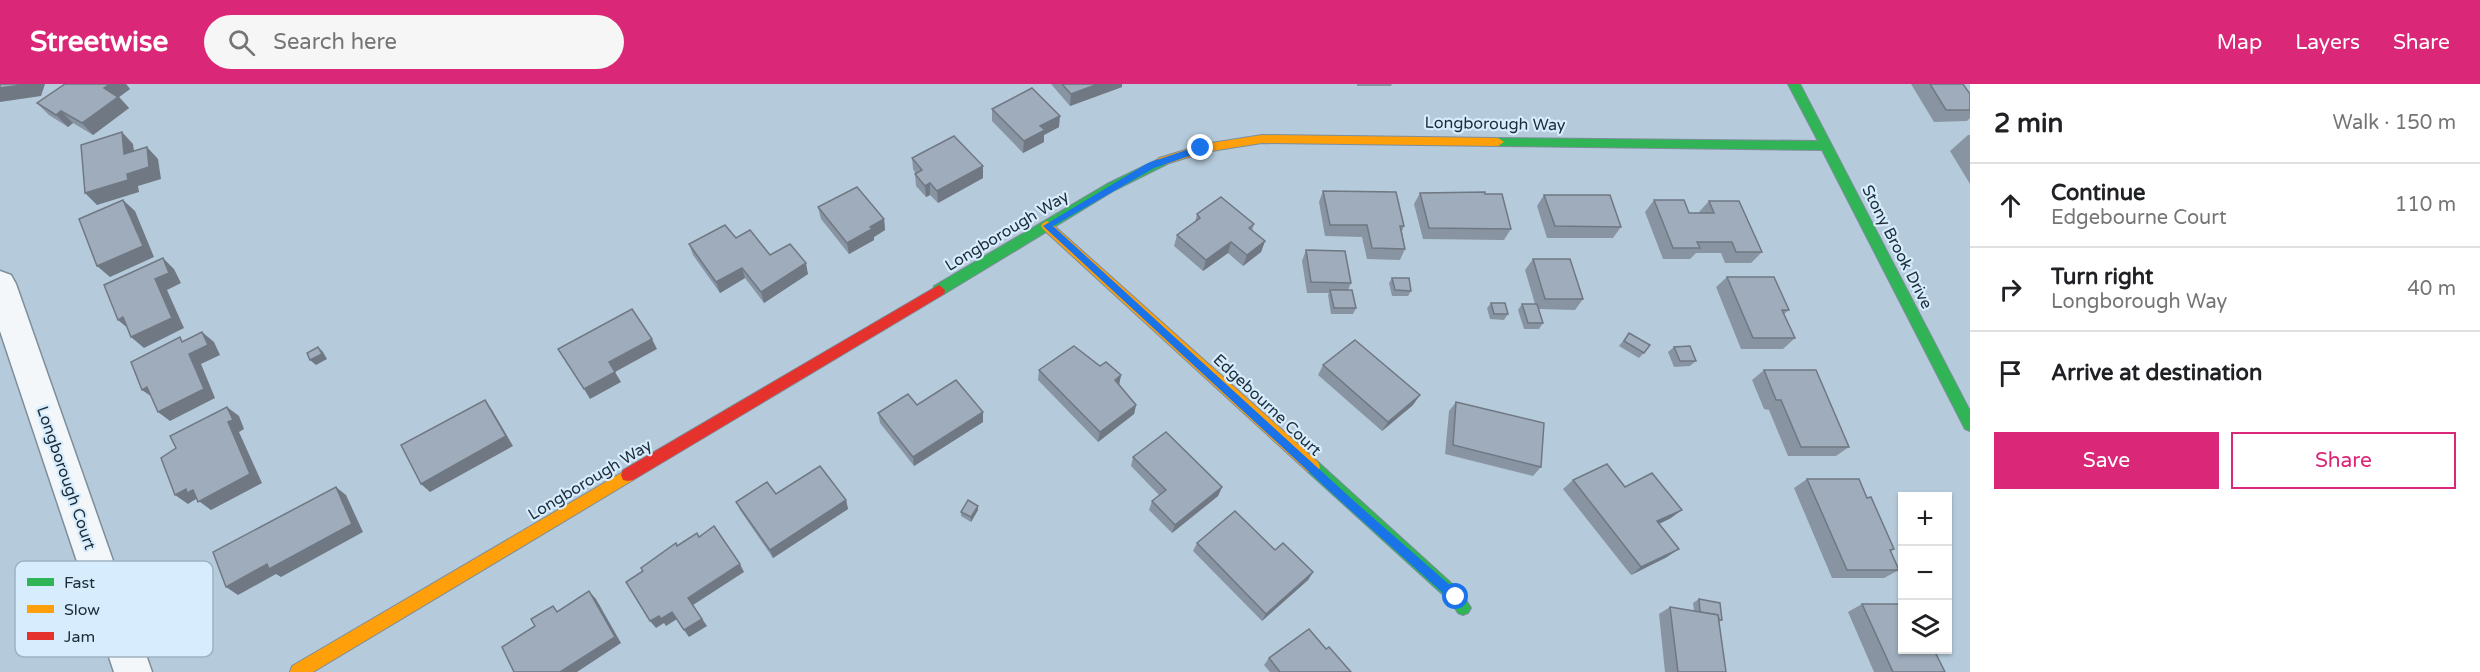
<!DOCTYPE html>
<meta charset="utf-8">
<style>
body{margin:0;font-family:"Varela Round",sans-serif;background:#f6f6f6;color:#202124}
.controls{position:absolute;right:18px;bottom:18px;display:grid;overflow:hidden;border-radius:0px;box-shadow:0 2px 4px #0004}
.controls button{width:54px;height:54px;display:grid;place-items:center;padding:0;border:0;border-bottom:2px solid #e0e0e0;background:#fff;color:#202124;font:30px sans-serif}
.stop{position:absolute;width:18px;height:18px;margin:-14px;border:4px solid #1a73e8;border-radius:50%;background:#fff}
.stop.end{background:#1a73e8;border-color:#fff;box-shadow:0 2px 6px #0008}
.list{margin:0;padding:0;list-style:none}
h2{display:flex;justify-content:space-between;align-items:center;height:78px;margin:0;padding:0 24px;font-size:26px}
h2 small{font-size:20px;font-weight:400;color:#757577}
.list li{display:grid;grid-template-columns:39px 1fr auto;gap:18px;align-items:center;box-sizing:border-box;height:84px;padding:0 24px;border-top:2px solid #e0e0e0}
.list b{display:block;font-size:22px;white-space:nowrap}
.list p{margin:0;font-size:20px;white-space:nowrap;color:#757577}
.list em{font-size:20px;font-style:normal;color:#757577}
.actions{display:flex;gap:12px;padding:18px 24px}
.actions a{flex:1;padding:14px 0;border:2px solid #db2777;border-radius:0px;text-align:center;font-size:21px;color:#db2777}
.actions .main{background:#db2777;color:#fff}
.icon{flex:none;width:33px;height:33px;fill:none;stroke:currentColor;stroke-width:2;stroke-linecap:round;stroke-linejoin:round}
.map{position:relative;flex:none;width:1970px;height:588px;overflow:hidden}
header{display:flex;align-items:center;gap:36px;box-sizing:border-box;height:84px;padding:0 30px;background:#db2777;color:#fff}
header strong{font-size:28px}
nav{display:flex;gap:33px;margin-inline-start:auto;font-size:21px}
.search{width:420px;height:54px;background:#f6f6f6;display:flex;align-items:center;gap:15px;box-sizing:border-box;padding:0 21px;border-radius:33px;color:#757577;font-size:22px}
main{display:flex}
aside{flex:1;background:#fff}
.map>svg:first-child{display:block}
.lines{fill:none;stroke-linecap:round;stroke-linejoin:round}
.street-casing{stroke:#7d8e9b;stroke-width:3}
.fast-casing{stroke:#7d8e9b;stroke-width:2}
.slow-casing{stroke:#7d8e9b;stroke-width:2}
.jam-casing{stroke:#7d8e9b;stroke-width:2}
.street{fill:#f4f7fa;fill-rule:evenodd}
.fast{fill:#30b455;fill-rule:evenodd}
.slow{fill:#ff9f0a;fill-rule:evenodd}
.jam{fill:#e5322d;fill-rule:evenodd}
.wall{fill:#8894a1}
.shaded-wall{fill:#6f7883}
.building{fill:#9eacbb;stroke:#6f7883;stroke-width:1.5}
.route{fill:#1a73e8}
.labels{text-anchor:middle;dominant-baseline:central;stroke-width:4.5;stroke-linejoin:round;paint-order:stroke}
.street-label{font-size:16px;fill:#1c2c38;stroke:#d7ecfc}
.key{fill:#d7ecfc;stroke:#9fb2c1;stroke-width:1.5}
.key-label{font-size:16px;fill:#1c2c38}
</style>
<header>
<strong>Streetwise</strong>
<div class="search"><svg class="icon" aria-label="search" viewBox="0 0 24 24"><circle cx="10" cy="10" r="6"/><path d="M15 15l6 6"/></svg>Search here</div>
<nav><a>Map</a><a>Layers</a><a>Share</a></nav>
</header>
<main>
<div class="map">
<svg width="1970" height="588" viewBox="0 0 1970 588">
<rect width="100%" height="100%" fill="#b5cbdc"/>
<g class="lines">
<defs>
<polygon id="street" points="0,187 11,191 16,200 152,588 114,588 0,247"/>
<g id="fast">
<polygon points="1788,0 1800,0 1970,327 1970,347 1965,345 1822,66 1498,62 1492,58 1498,54 1818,57"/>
<polygon points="1163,73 1167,74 1169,77 1167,80 1115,106 944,210 934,210 933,206 934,202 1107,100"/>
<polygon points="1313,377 1318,378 1461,508 1471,524 1468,529 1463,531 1458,529 1451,518 1308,388 1306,383 1308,378"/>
</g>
<g id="slow">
<polygon points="1262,51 1498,54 1504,58 1498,62 1262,59 1205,68 1163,81 1157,77 1159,74 1205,60"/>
<polygon points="1047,137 1051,139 1318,378 1320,383 1318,388 1313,389 1308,388 1043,145 1041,142 1043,139"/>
<polygon points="628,385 633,386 635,391 633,396 313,588 290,588 292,582"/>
</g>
<polygon id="jam" points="939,201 945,206 944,210 633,396 628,397 623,396 621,391 623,386"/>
</defs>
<use href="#street" class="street-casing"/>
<use href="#fast" class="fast-casing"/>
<use href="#slow" class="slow-casing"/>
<use href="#jam" class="jam-casing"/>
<use href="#street" class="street"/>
<use href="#fast" class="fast"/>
<use href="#slow" class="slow"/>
<use href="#jam" class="jam"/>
</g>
<g class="wall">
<polygon points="65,0 126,0 130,5 119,13 129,24 93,51 73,39 68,43 49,31 37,19"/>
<polygon points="1051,0 1122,0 1122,3 1070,22"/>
<polygon points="1357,0 1392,0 1391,2 1357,2"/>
<polygon points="1911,0 1963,0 1970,26 1970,34 1967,37 1934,38"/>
<polygon points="992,25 1059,43 1044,51 1044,58 1023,69 992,37"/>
<polygon points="1968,51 1970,51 1970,100 1950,67"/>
<polygon points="912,74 983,82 983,94 938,119 930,111 926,113 916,102 915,90 916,90 913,85"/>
<polygon points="1323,107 1404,142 1402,147 1405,165 1400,176 1367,175 1362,153 1325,152 1319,118"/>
<polygon points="1420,109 1511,145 1504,156 1423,155 1414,120"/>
<polygon points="1544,111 1621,143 1613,154 1547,154 1537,122"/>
<polygon points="1654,116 1689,129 1699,129 1699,128 1709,117 1762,168 1751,179 1725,179 1721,169 1696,169 1690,175 1663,175 1645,128"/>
<polygon points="818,123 884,135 885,146 874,153 874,156 849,170 821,135"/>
<polygon points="1197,130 1254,140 1252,147 1265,157 1261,168 1243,182 1228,169 1203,187 1174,162 1177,151 1195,138"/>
<polygon points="736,154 808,190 764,219 745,194 720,209 693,171 689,160"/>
<polygon points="1306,166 1351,199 1348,206 1356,224 1353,230 1331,230 1328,211 1329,209 1307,209 1302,177"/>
<polygon points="1533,175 1583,215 1575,226 1539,225 1543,239 1539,245 1524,245 1518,226 1522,220 1535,220 1525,186"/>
<polygon points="1727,193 1789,226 1784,230 1795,254 1783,265 1741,265 1716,203"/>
<polygon points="1392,194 1411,207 1408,212 1392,212 1389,199"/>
<polygon points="1491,219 1508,230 1504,236 1490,235 1487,224"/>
<polygon points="1629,249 1644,269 1639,274 1619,262"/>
<polygon points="1674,263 1696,277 1690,282 1674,283 1668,268"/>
<polygon points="1323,281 1413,321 1382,347 1318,291"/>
<polygon points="1100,282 1121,291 1119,301 1136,321 1134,330 1098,358 1038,296 1039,286"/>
<polygon points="1764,286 1849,363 1836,372 1788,372 1769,326 1764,325 1752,296"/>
<polygon points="1456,318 1541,383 1533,392 1445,370 1449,327"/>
<polygon points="917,321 983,338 914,382 880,339 878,329"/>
<polygon points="1133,373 1222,403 1218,412 1172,449 1149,426 1152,417 1159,411 1131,382"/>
<polygon points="1807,395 1867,414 1894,465 1891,467 1899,486 1884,494 1832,494 1794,404"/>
<polygon points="1573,396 1625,403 1671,434 1659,440 1667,473 1631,491 1563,405"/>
<polygon points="776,410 846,416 848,425 773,474 740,426 736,418"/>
<polygon points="978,422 978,426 971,438 961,432 961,428"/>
<polygon points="1197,459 1313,488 1308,496 1262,537 1193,467"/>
<polygon points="1699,515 1722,536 1719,538 1726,588 1665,588 1659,530 1670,523 1694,527 1693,519"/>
<polygon points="1862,520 1945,588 1874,588 1848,528"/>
<polygon points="1326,565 1351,588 1270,588 1264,581 1269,574"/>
</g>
<g class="shaded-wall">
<polygon points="29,0 45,0 41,12 0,18 0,4"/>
<polygon points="110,0 126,0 130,5 119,13 129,24 93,51 82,39 104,4"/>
<polygon points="1098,0 1122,0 1122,3 1070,22 1071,10"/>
<polygon points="61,27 73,39 68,43 56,31"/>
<polygon points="1060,32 1059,43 1044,51 1044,58 1023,69 1024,57 1040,42"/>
<polygon points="122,48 133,60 136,81 124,70"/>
<polygon points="147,63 158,75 161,95 138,102 139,108 97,121 85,109 127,90"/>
<polygon points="983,82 983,94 938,119 937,107"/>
<polygon points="930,99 930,111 926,113 925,102"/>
<polygon points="123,116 135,127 154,173 110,193 97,182"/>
<polygon points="884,135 885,146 874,153 874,156 849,170 847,159 870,143"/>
<polygon points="1265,157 1261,168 1243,182 1247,171"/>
<polygon points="1231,158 1228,169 1203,187 1206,176"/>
<polygon points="163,174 174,185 181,199 167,206 184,244 144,264 131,253 155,195"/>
<polygon points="806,179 808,190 764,219 761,208"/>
<polygon points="742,184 745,194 720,209 716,198"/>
<polygon points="123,233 130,246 118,236"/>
<polygon points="202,248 214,258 220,271 201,280 215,314 170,337 158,328"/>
<polygon points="652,255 657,265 615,288 609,278"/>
<polygon points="318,263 323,268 327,275 316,281 310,276"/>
<polygon points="615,288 621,298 590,315 584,305"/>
<polygon points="1121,291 1119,301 1115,296"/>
<polygon points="147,303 155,315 142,306"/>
<polygon points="1420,311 1413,321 1382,347 1388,338"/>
<polygon points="485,316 492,326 513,362 430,408 421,400"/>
<polygon points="1136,321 1134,330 1098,358 1100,348"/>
<polygon points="227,323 239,332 244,345 239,348 262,399 211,426 196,415 188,420 175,411 186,405 193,406 228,338"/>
<polygon points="983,328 983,338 914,382 913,373"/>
<polygon points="336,403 346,411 363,448 281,493 276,490 238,511 226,503 267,480"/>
<polygon points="1222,403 1218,412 1172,449 1175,441"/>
<polygon points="846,416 848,425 773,474 770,466"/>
<polygon points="978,422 978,426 971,438 971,433"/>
<polygon points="1682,426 1671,434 1646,446 1657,437"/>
<polygon points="1679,465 1667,473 1631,491 1641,483"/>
<polygon points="740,480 744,488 693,521 707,542 689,553 684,546 688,514"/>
<polygon points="1313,488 1308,496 1262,537 1266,530"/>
<polygon points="589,507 596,515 621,559 577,588 560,588"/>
<polygon points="672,528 677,535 666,542 664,539 656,544 650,537 659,532"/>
</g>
<g class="building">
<polygon points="0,0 29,0 0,4"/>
<polygon points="65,0 110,0 104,4 118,13 82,39 61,27 56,31 37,19"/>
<polygon points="1062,0 1098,0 1071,10"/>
<polygon points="1930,0 1963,0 1970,10 1970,26 1946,26"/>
<polygon points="1032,4 1060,32 1040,42 1045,46 1024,57 992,25"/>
<polygon points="122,48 124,70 147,63 149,83 127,90 128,96 85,109 81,61"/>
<polygon points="954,52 983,82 937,107 930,99 925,102 915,90 922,86 912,74"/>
<polygon points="857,103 884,135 870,143 872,145 847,159 818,123"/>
<polygon points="1323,107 1396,108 1404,142 1400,142 1405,165 1372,164 1367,141 1330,141"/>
<polygon points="1485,108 1485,110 1502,110 1511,145 1429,144 1420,109"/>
<polygon points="1544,111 1610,111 1621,143 1555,142"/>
<polygon points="1221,113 1254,140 1249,144 1265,157 1247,171 1231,158 1206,176 1177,151 1200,134 1197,130"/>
<polygon points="123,116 143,162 97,182 79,135"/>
<polygon points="1654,116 1684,116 1689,129 1714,129 1709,117 1739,117 1762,168 1736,168 1732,158 1697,158 1700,164 1673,164"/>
<polygon points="725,141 736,154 750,146 770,171 790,160 806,179 761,208 742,184 716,198 689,160"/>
<polygon points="1306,166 1345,167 1351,199 1311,198"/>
<polygon points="163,174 169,189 155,195 172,234 131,253 123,233 118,236 104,201"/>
<polygon points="1533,175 1570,175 1583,215 1545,215"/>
<polygon points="1727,193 1774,193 1789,226 1782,226 1795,254 1753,254"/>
<polygon points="1392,194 1409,194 1411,207 1395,206"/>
<polygon points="1330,206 1352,206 1356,224 1334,224"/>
<polygon points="1491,219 1505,219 1508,230 1494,230"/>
<polygon points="1522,220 1537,220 1543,239 1528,239"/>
<polygon points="632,225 652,255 609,278 615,288 584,305 558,265"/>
<polygon points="202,248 208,261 189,270 204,305 158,328 147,303 142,306 131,278 180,253 182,258"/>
<polygon points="1629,249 1650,261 1644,269 1624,257"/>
<polygon points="1355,256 1420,311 1388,338 1323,281"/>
<polygon points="1074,262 1100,282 1106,278 1121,291 1115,296 1136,321 1100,348 1039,286"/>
<polygon points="1690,262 1696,277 1680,277 1674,263"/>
<polygon points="318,263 322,270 310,276 307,269"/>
<polygon points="1764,286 1816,286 1849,363 1801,363 1781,316 1776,316"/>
<polygon points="956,296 983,328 913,373 878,329 908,310 917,321"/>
<polygon points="485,316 506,352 421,400 401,361"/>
<polygon points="1456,318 1544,339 1541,383 1453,361"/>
<polygon points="227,323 233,336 228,338 250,390 198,418 193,406 187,409 186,405 175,411 161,374 176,364 170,352"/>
<polygon points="1166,348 1222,403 1175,441 1152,417 1166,406 1133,373"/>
<polygon points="1607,380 1625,403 1652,389 1682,426 1657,437 1679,465 1641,483 1573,396"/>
<polygon points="820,382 846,416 770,466 736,418 767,398 776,410"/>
<polygon points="1807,395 1859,395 1867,414 1871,413 1894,465 1890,466 1899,486 1847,486"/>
<polygon points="336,403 352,440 269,485 267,480 226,503 213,468"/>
<polygon points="968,416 978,422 971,433 961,428"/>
<polygon points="1235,427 1275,466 1283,459 1313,488 1266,530 1197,459"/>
<polygon points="714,442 740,480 688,514 702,535 684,546 672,528 661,535 659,532 650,537 626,498 643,487 641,484 676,459 677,462 697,449 699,453"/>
<polygon points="589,507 615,553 560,588 514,588 502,563 535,542 531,535 553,522 557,528"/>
<polygon points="1699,515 1720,519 1722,536 1719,536 1718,531 1700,528"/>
<polygon points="1862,520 1902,520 1902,566 1934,566 1945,588 1893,588"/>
<polygon points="1670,523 1718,531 1726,588 1678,588"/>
<polygon points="1309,545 1326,565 1329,563 1351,588 1280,588 1269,574"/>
</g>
<polygon class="route" points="1201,61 1204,62 1204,67 1154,84 1053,142 1354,417 1460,510 1460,517 1452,517 1347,423 1043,142 1148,79"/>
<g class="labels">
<g class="street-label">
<text transform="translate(1495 40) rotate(1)">Longborough Way</text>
<text transform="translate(1007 147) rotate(-31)">Longborough Way</text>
<text transform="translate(1897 163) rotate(63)">Stony Brook Drive</text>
<text transform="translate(1267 321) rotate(43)">Edgebourne Court</text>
<text transform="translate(66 394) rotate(71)">Longborough Court</text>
<text transform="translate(590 396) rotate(-31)">Longborough Way</text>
</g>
</g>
<rect x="15" y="477" width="198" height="96" rx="9" class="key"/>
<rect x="27" y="494" width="27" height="8" fill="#30b455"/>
<rect x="27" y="521" width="27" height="8" fill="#ff9f0a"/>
<rect x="27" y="548" width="27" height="8" fill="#e5322d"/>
<g class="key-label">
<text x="64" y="504">Fast</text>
<text x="64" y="531">Slow</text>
<text x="64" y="558">Jam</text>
</g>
</svg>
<div class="controls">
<button>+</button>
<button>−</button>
<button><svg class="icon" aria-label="layers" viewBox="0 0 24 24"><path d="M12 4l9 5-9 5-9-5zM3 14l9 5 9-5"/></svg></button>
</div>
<div class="stop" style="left:1456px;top:513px"></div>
<div class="stop end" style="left:1201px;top:64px"></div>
</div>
<aside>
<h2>2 min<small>Walk · 150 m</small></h2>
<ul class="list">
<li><svg class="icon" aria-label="ahead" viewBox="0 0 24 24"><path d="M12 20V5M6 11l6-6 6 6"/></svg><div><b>Continue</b><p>Edgebourne Court</p></div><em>110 m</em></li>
<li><svg class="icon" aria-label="right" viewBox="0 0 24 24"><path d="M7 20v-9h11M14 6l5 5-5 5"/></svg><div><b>Turn right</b><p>Longborough Way</p></div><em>40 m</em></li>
<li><svg class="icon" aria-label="arrive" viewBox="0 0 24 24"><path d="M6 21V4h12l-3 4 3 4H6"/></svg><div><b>Arrive at destination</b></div></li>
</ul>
<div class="actions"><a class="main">Save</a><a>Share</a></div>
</aside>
</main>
